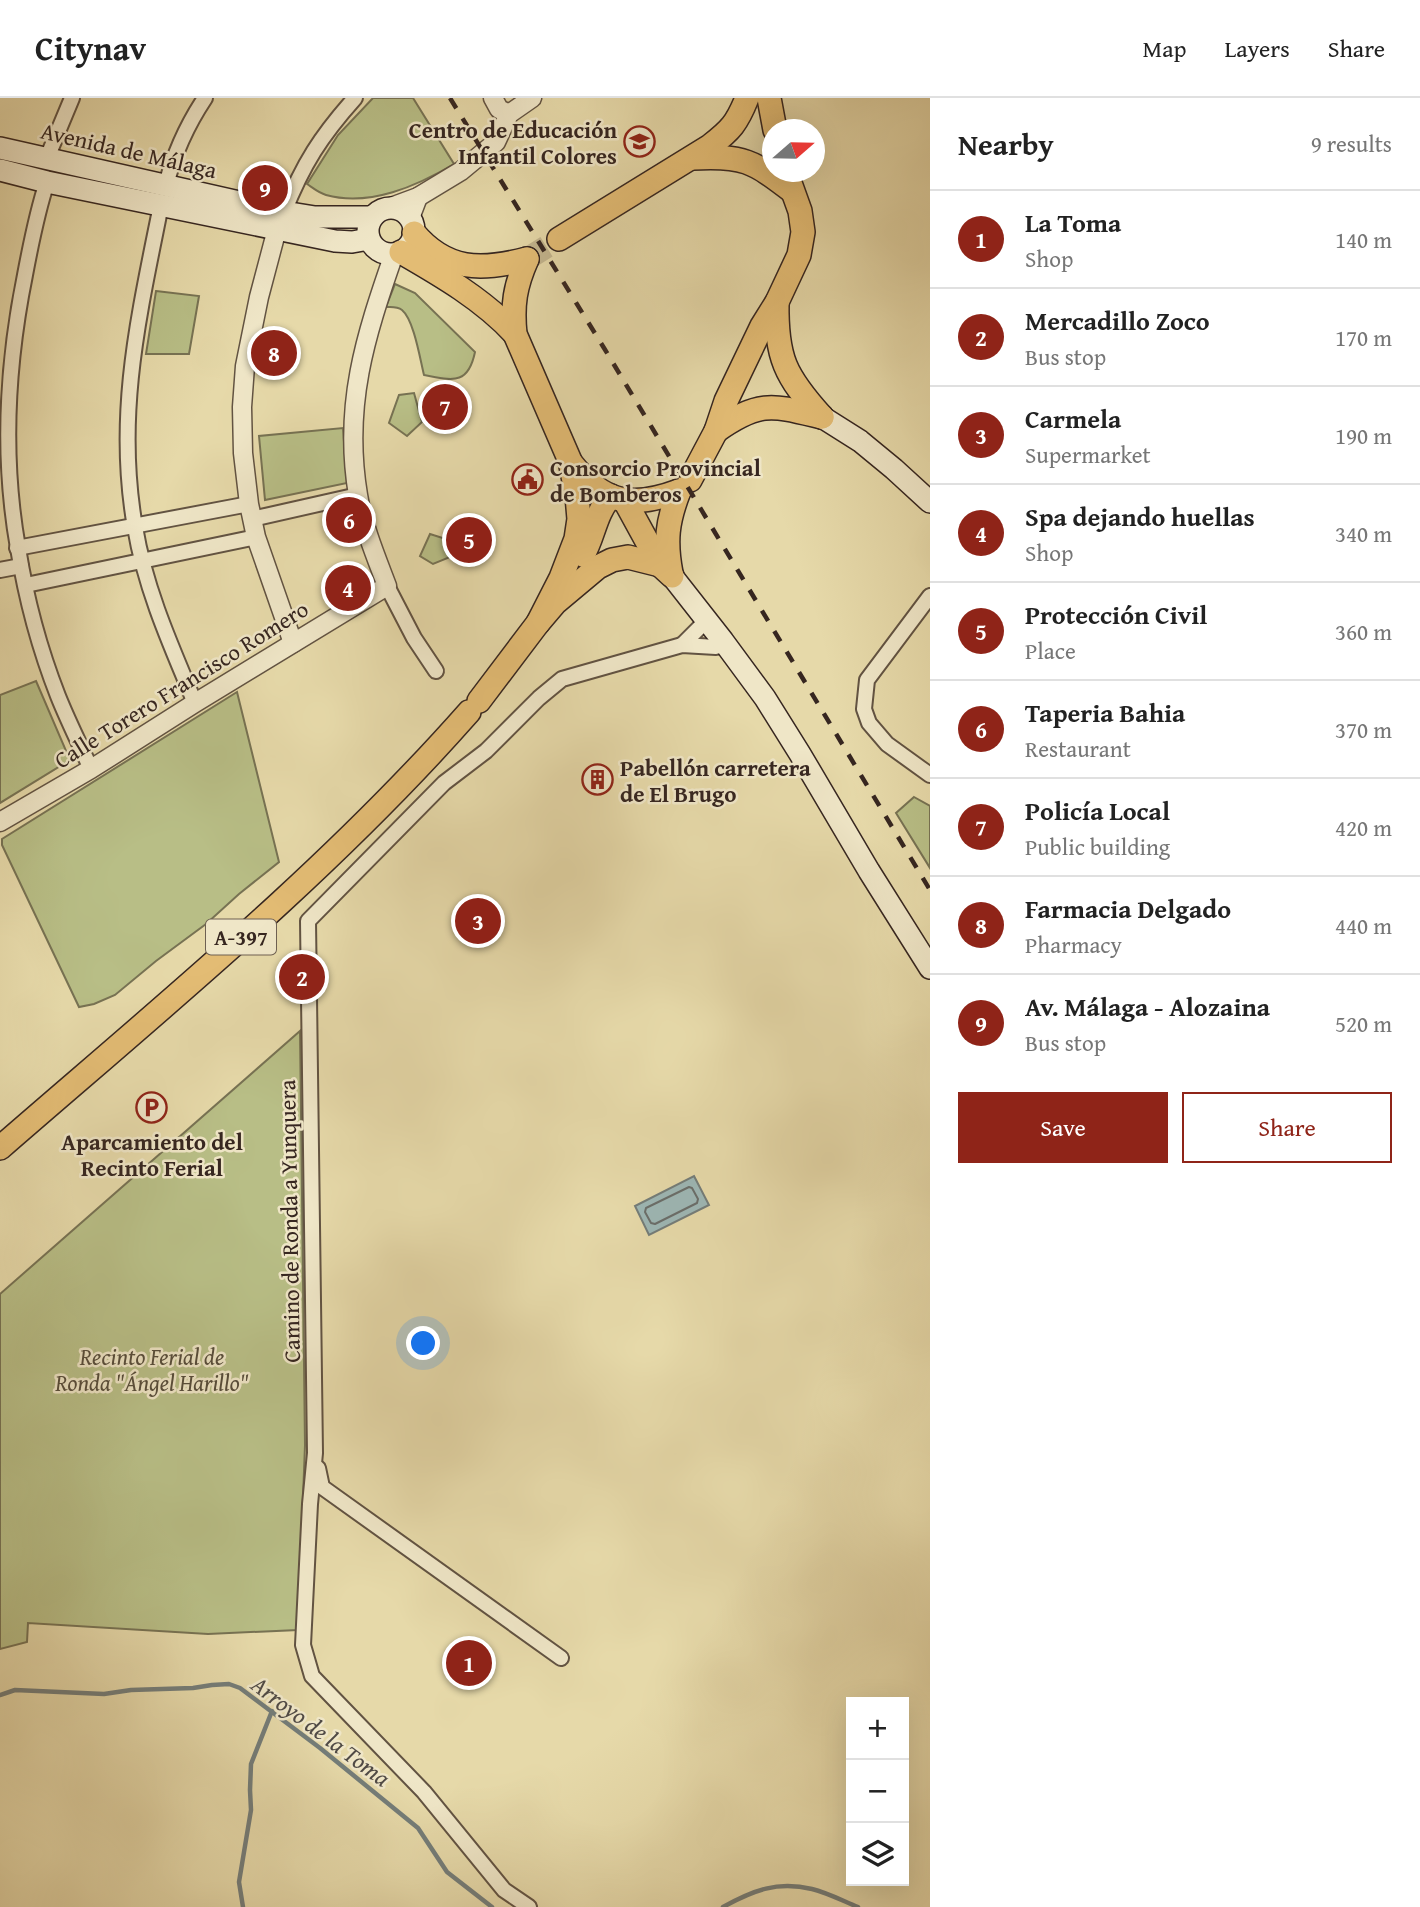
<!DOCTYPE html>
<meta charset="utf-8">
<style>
body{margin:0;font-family:"Gentium Book Plus",serif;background:#f6f6f6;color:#222}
.controls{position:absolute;right:21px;bottom:21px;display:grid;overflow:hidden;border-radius:0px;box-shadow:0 7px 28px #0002}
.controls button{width:63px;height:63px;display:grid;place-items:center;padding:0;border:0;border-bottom:2px solid #e0e0e0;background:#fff;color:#222;font:35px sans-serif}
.compass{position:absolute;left:762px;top:21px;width:63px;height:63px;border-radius:50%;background:#fff;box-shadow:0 7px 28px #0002;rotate:70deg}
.you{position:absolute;left:424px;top:1246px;width:24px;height:24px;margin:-18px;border:5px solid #fff;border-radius:50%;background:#1a73e8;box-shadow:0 0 0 10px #1a73e833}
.badge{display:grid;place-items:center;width:46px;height:46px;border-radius:50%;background:#8f2418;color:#fff;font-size:23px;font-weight:700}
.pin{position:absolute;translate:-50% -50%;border:4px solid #fff;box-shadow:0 2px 7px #0006}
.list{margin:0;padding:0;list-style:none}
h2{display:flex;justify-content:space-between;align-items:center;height:91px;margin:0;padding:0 28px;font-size:30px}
h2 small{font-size:23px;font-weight:400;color:#767676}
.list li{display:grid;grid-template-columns:46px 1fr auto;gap:21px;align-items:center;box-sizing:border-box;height:98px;padding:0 28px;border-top:2px solid #e0e0e0}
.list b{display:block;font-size:26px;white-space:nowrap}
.list p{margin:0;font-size:23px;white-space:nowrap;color:#767676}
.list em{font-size:23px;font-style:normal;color:#767676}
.actions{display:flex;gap:14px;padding:21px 28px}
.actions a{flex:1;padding:16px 0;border:2px solid #8f2418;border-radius:0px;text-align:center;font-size:24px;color:#8f2418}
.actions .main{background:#8f2418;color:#fff}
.icon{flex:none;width:38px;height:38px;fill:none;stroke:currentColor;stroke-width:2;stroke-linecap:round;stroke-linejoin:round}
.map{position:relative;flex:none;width:930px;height:1809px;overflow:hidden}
header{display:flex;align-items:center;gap:42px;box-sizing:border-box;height:98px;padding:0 35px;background:#fff;border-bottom:2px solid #e0e0e0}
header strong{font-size:33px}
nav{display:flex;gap:38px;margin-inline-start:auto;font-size:24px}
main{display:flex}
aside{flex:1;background:#fff}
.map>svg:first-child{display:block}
.green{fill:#b8be86;stroke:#777253;stroke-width:2}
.water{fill:#9db7b5;stroke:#747d79;stroke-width:2}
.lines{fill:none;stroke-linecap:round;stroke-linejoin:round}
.shore{stroke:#6a6e6a;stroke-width:2}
.stream{stroke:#747d79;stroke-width:4.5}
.primary-tunnel{stroke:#c3b58e;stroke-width:23;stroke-dasharray:23 11;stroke-linecap:butt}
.minor-casing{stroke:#625342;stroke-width:18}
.tertiary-casing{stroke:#625342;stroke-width:21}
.secondary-casing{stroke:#362620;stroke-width:24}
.primary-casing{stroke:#362620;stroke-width:26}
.minor{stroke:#efe6c7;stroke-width:14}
.tertiary{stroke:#efe6c7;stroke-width:18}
.secondary{stroke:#efe6c7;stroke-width:21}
.primary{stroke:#e3bc74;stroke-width:23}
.rail{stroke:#362620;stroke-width:4.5;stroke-dasharray:12 12;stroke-linecap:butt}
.labels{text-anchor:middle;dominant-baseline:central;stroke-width:5;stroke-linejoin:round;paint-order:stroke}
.shield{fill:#efe6c7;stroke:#6e6052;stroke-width:2}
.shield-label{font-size:21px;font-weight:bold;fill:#362620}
.poi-label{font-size:23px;font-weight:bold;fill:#362620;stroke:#efe6c7;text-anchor:start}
.street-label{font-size:23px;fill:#362620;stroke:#efe6c7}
.park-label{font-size:23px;font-style:italic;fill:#564c3a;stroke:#efe6c7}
.water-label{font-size:24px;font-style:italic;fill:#504a45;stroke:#efe6c7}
</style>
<header>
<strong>Citynav</strong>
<nav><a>Map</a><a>Layers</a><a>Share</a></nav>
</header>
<main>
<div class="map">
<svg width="930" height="1809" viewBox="0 0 930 1809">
<rect width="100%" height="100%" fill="#e6d9a9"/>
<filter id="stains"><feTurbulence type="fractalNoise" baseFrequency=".00286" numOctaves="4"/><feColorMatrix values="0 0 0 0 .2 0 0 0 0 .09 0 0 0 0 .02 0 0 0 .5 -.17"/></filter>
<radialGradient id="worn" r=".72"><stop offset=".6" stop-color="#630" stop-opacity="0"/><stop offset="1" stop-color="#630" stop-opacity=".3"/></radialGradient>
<g class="green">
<path d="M373,0H413L454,66C417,88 370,109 326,97C319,95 313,90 307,86L338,37Z"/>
<path d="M395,186L415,195L475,254C468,288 452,282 424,277C420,261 414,222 402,212C397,208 391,209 386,209Z"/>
<polygon points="156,193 199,198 189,256 146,256"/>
<polygon points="414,295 422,324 407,338 389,325 399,297"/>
<polygon points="343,330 347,385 265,402 259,338"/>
<polygon points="430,436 449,442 455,457 433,466 420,458"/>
<polygon points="36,583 70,662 0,705 0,597"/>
<polygon points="237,594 279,764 239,796 206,826 156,863 115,897 94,906 79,909 2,747 2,741"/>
<polygon points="914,699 930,708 930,770 896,715"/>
<polygon points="300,933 305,1347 298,1532 208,1536 28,1525 27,1544 0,1551 0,1196"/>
</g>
<polygon class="water" points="694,1078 709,1107 649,1137 635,1108"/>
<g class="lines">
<polygon class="shore" points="689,1089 692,1090 698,1101 697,1105 655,1126 651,1125 645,1114 646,1110"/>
<g class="stream">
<polyline points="0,1597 15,1592 104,1596 131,1592 193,1590 212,1587 229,1586 240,1590 320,1650 418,1730 447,1774 492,1809"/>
<polyline points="243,1809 239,1784 251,1712 250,1692 251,1666 272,1613"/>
<path d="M723,1809C754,1792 777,1783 812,1791C828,1795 843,1803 858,1809"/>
</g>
<polyline class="primary-tunnel" points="527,161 559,141"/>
<defs>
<g id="minor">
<polyline points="47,60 72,0"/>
<path d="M47,84C37,114 31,145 25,177C7,266 2,360 18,450C26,500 40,552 58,598C68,623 80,647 91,671"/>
<path d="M166,87C174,56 187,27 205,0"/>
<path d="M161,107C139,217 115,316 135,429C145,490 171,548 195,605"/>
<path d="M284,114C303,66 321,38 355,0"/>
<polyline points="252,421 358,397"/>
<polyline points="17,450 249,406"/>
<polyline points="0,472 21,468"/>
<polyline points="26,487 256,439"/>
<polyline points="387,488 414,540 436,573"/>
<polyline points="930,498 867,582 864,611 869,625 887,646 930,677"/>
<polyline points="682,547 707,522"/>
<polyline points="318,1370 322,1389 561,1560"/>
<polyline points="529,1809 504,1792 424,1694 312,1578 303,1547 310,1406 315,1355 308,823 444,685 486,653 539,600 562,581 682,547 716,549 723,543"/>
</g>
<g id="tertiary">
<polyline points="493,0 499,11 509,16"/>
<polyline points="391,109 418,99 461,73 496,44 509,16 532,0"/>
<polyline points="410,120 418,99"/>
<polyline points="277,131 259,199 245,268 242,309 243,355 249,406 256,439 293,545"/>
<path d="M0,724L91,671L195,605L387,488C376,459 363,428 358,397C343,308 365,239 394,156"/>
</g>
<g id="secondary">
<polyline points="0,50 284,114 315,119 371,119"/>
<polyline points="0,72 47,84 335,143 352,144 369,141"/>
<circle cx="391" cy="133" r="23"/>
<polyline points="822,319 860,343 894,371 930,404"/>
<polyline points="672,478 723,543 765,600 800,656 869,773 930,870"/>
</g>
<g id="primary">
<polyline points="769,0 775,32"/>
<path d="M693,60C743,57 753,63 792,93"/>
<path d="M414,135C446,173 481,173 527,161"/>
<path d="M559,141L710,48C731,32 737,25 747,0"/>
<path d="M401,154C441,177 484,202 515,236"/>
<path d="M527,161C515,188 512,207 515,236L570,363L577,398L579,421L576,441L561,480L538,525"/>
<path d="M777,204C776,260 785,278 822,319"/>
<path d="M716,333C760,302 772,307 822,319"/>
<path d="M571,365C603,405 631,411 679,393"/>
<polyline points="690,382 716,333 726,303 762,228 777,204 799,157 803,134 800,113 786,74"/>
<polyline points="625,403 660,467 672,478"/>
<path d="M583,457C594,438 595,415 611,398"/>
<path d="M671,475C665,443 667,424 679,393"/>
<polyline points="479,603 538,525 555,505 598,469 612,462 628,459 660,467"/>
<path d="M0,1050C161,910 328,774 469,614"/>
</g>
</defs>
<use href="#minor" class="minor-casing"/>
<use href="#tertiary" class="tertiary-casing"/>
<use href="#secondary" class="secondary-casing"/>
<use href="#primary" class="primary-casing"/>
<use href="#minor" class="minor"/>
<use href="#tertiary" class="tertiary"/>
<use href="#secondary" class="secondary"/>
<use href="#primary" class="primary"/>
<polyline class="rail" points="450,0 604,250 930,792"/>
</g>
<defs>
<symbol id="school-ring" viewBox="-11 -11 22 22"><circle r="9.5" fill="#efe6c7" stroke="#8f2418" stroke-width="1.5"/><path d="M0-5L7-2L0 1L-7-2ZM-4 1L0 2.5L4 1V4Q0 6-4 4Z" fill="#8f2418"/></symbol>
<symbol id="civic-ring" viewBox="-11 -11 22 22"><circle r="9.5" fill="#efe6c7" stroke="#8f2418" stroke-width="1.5"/><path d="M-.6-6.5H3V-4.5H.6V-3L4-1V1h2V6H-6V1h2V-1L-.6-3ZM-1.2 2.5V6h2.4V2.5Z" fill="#8f2418"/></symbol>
<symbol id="building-ring" viewBox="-11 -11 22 22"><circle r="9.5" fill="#efe6c7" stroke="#8f2418" stroke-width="1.5"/><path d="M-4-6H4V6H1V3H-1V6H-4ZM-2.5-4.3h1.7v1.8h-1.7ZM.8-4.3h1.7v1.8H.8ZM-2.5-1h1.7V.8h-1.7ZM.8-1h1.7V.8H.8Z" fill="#8f2418"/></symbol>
<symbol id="parking-ring" viewBox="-11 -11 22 22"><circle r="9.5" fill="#efe6c7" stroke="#8f2418" stroke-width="1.5"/><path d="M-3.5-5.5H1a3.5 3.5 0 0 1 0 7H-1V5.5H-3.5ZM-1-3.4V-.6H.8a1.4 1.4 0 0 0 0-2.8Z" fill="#8f2418"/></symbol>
</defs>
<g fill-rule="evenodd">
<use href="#school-ring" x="622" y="26" width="35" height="35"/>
<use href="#civic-ring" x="510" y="364" width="35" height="35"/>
<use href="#building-ring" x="580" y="664" width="35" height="35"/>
<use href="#parking-ring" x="134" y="992" width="35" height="35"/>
</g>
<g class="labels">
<rect class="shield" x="206" y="821.5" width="70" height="35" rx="5"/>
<g class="shield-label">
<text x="241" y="839">A-397</text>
</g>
<g class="poi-label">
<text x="617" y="31" text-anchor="end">Centro de Educación<tspan x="617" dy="26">Infantil Colores</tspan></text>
<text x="550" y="369">Consorcio Provincial<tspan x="550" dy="26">de Bomberos</tspan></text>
<text x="620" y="669">Pabellón carretera<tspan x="620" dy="26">de El Brugo</tspan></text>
<text x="152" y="1043" text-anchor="middle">Aparcamiento del<tspan x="152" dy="26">Recinto Ferial</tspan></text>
</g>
<g class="street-label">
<text transform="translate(129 52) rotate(13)">Avenida de Málaga</text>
<text transform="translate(181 586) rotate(-32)">Calle Torero Francisco Romero</text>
<text transform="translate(289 1123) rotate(-91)">Camino de Ronda a Yunquera</text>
</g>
<g class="park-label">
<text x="152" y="1258">Recinto Ferial de<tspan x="152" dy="26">Ronda "Ángel Harillo"</tspan></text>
</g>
<g class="water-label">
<text transform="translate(321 1633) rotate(37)">Arroyo de la Toma</text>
</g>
</g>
<rect width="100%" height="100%" filter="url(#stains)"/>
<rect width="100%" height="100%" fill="url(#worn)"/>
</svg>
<div class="controls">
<button>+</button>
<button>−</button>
<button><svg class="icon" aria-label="layers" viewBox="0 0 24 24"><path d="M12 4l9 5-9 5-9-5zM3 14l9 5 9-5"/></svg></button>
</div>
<svg class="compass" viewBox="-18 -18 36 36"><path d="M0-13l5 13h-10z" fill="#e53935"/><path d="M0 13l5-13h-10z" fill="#767676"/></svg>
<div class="you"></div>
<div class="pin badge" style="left:469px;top:1565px">1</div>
<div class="pin badge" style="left:302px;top:879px">2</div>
<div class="pin badge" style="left:478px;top:823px">3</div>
<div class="pin badge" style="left:348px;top:490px">4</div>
<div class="pin badge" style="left:469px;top:442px">5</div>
<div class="pin badge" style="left:349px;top:422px">6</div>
<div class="pin badge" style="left:445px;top:309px">7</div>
<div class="pin badge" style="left:274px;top:255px">8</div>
<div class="pin badge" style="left:265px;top:90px">9</div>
</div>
<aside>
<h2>Nearby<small>9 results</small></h2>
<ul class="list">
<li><span class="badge">1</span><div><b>La Toma</b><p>Shop</p></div><em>140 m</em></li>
<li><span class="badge">2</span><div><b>Mercadillo Zoco</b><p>Bus stop</p></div><em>170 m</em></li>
<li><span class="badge">3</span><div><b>Carmela</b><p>Supermarket</p></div><em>190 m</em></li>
<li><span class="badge">4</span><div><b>Spa dejando huellas</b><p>Shop</p></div><em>340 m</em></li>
<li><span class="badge">5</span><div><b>Protección Civil</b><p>Place</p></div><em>360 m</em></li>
<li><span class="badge">6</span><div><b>Taperia Bahia</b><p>Restaurant</p></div><em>370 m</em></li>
<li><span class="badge">7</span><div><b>Policía Local</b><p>Public building</p></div><em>420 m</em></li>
<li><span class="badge">8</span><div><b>Farmacia Delgado</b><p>Pharmacy</p></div><em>440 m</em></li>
<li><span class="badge">9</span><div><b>Av. Málaga - Alozaina</b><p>Bus stop</p></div><em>520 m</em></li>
</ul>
<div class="actions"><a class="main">Save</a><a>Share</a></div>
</aside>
</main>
